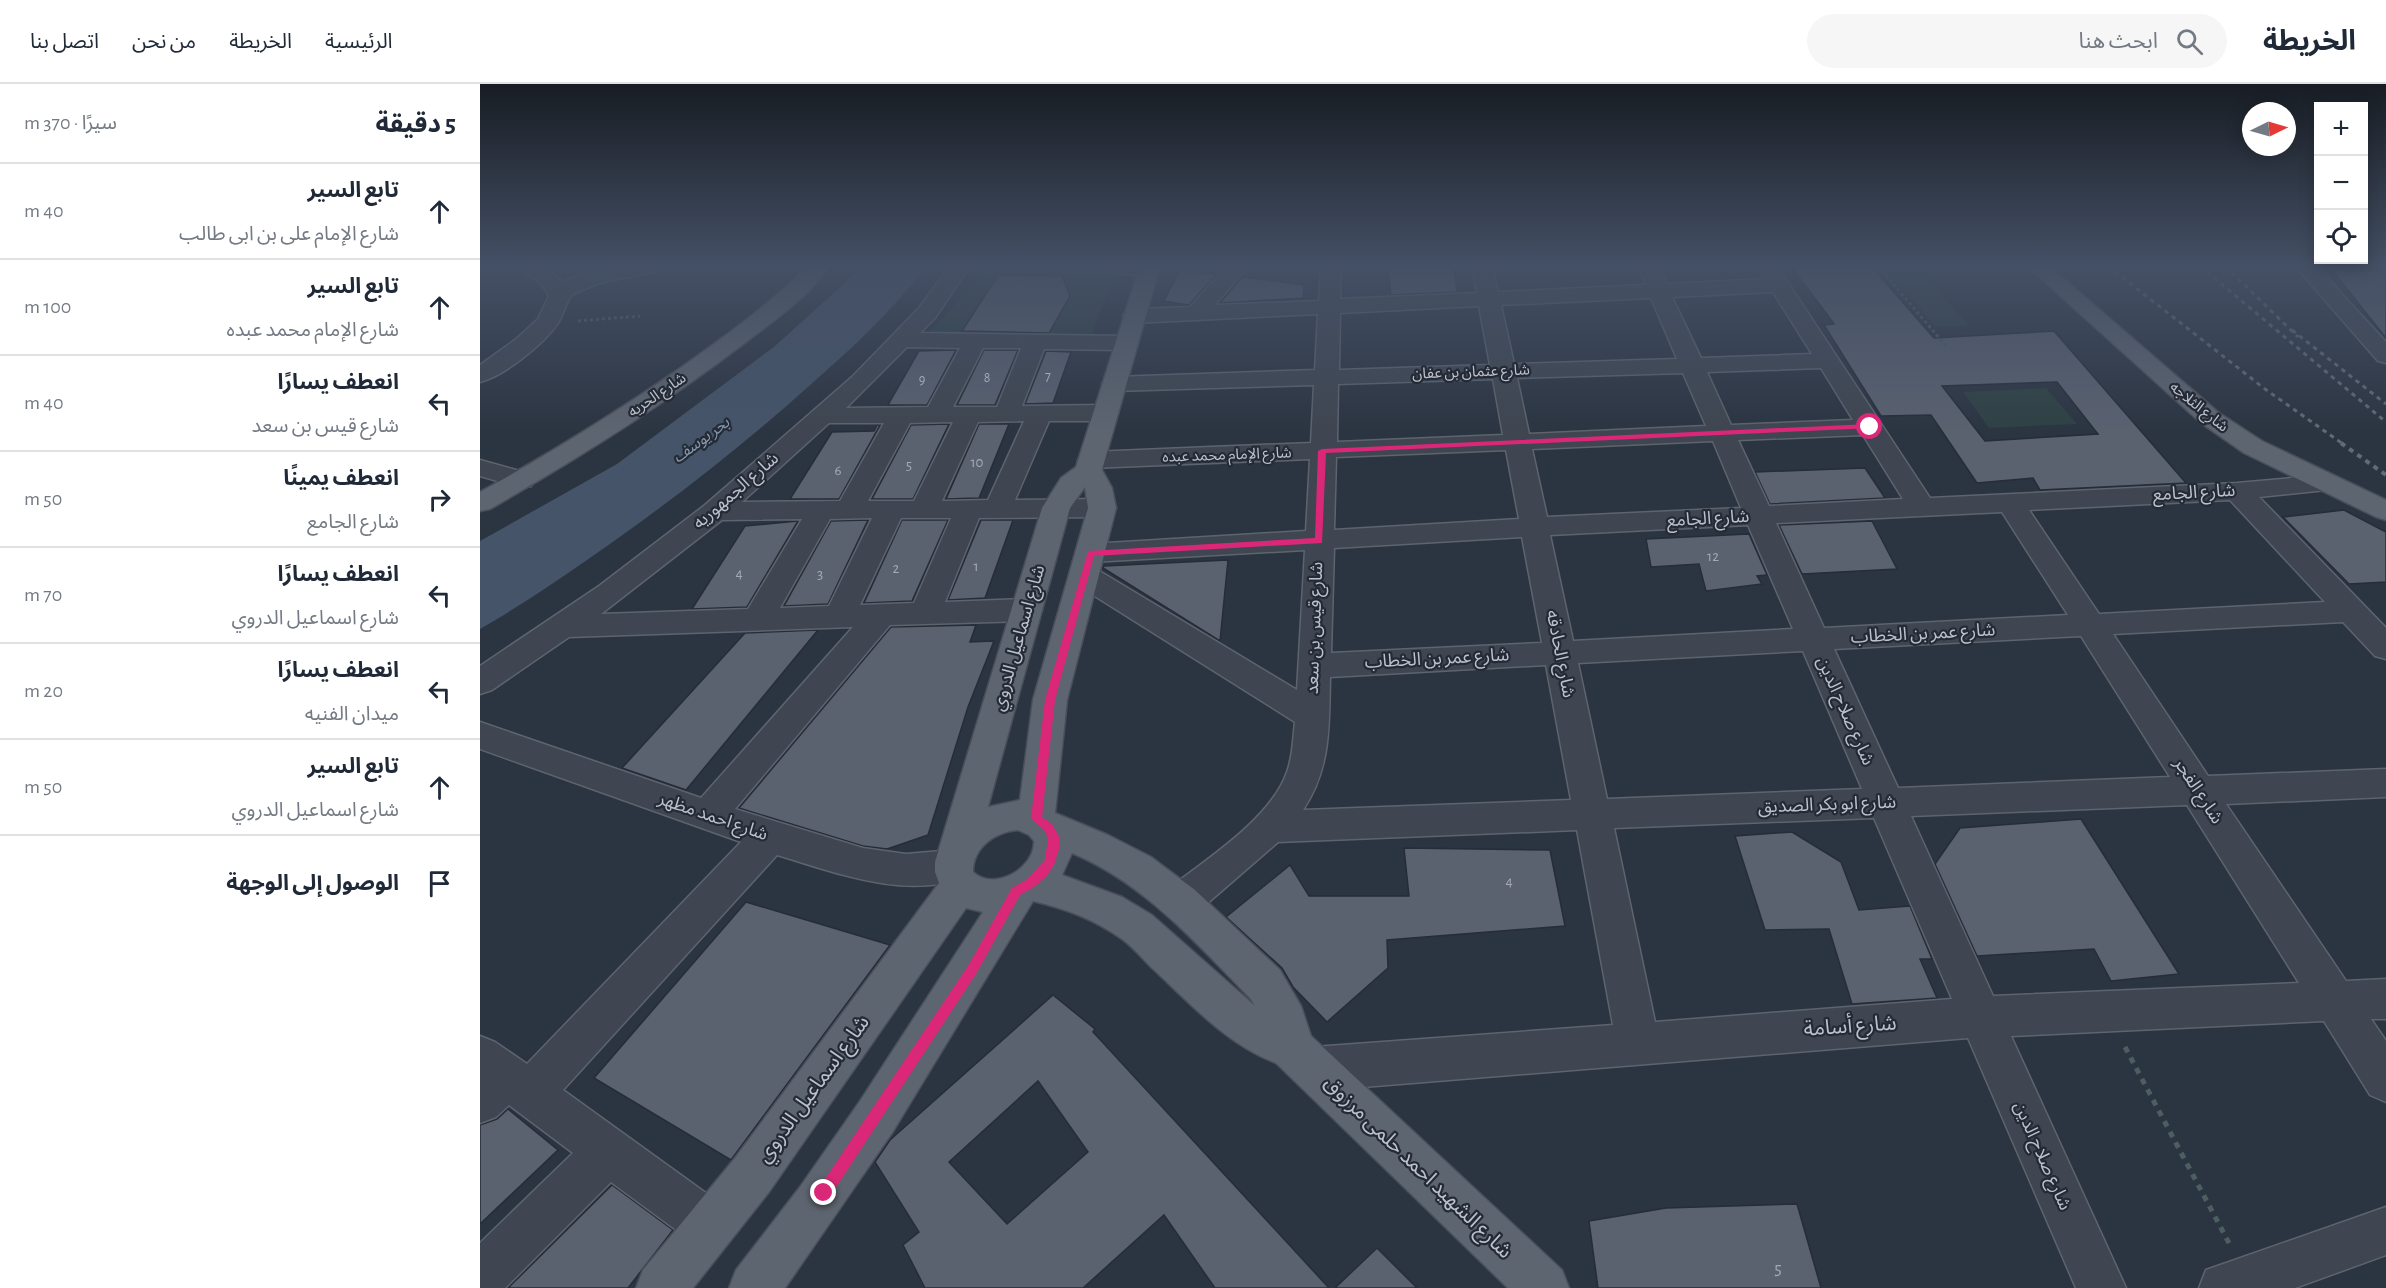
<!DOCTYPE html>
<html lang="ar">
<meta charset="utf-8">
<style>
body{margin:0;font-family:"Alegreya Sans","Noto Sans Arabic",sans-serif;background:#f6f6f7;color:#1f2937;direction:rtl}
.controls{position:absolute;right:18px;top:18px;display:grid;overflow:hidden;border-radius:0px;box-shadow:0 3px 15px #0003}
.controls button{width:54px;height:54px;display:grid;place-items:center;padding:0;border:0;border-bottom:2px solid #e0e1e3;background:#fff;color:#1f2937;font:30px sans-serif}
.compass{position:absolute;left:1762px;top:18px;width:54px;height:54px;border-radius:50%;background:#fff;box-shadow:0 3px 15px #0003;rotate:85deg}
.stop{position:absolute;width:18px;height:18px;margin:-14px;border:4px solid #db2777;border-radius:50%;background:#fff}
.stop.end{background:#db2777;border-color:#fff;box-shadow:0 2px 6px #0008}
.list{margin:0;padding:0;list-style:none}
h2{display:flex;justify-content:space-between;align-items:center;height:78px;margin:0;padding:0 24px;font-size:26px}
h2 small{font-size:20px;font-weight:400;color:#747a83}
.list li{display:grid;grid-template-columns:39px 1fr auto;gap:18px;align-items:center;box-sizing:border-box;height:96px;padding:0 24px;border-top:2px solid #e0e1e3}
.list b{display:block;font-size:22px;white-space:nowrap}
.list p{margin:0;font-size:20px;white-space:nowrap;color:#747a83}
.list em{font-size:20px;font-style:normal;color:#747a83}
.icon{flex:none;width:33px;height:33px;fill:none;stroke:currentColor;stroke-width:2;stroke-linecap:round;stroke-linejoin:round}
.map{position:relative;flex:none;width:1906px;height:1204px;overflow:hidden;direction:ltr}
header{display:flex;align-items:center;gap:36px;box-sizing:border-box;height:84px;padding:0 30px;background:#fff;border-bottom:2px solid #e0e1e3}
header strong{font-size:28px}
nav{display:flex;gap:33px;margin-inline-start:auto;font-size:21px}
.search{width:420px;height:54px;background:#f6f6f7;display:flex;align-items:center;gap:15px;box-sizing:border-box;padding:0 21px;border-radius:33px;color:#747a83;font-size:22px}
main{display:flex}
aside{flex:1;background:#fff}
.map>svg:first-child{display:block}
.green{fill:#2e4143}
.water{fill:#455469}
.building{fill:#5a6270;stroke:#262d38;stroke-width:1.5;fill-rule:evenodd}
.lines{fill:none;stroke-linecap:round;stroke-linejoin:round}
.minor-casing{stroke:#5d646e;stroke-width:3}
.major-casing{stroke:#494f5a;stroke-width:3}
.path-far1{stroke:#4d5e61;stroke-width:3;stroke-dasharray:3 3;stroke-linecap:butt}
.path{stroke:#4d5e61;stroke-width:5;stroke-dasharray:6 6;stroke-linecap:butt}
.minor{fill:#3f4651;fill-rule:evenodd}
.major{fill:#5d6570;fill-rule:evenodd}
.rail-far1{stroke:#626a77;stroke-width:3;stroke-dasharray:4.5 4.5;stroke-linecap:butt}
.rail{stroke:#626a77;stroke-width:4;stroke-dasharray:5 5;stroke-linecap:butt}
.route{fill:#db2777}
.labels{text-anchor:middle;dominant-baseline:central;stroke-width:4.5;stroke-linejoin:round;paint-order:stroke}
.far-number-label{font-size:14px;fill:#a4a9b4}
.far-street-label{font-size:15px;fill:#bcc1cb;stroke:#242b36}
.number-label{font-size:15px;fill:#a4a9b4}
.far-water-label{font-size:16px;font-style:italic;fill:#8798ae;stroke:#242b36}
.street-label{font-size:18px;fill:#bcc1cb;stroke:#242b36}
.near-number-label{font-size:18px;fill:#a4a9b4}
.near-street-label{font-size:21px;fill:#bcc1cb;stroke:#242b36}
</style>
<header>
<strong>الخريطة</strong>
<div class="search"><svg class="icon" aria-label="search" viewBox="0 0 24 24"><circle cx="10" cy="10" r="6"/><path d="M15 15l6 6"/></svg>ابحث هنا</div>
<nav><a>الرئيسية</a><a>الخريطة</a><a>من نحن</a><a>اتصل بنا</a></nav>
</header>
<main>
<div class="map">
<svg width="1906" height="1204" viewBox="0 0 1906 1204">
<rect width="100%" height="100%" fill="#2b3441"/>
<g class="green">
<polygon points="505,182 577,182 636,188 610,254 446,251 494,201"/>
<polygon points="1445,191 1489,242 1455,243 1413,192"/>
<polygon points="1566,304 1597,340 1509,344 1483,308"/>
</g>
<path class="water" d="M380,182H446C413,227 371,265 329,302C259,365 185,422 107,476C72,500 37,524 0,545V457L137,380L295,262L366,198Z"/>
<g class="building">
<polygon points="974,182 977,208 911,211 908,183"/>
<path d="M1311,182H1391L1454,254L1574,247L1706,399L1560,406L1553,394L1497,399L1451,331L1401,332L1344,241L1354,240ZM1577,298L1618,350L1505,357L1462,302Z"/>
<polygon points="700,186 737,190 709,221 684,217"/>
<polygon points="1852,186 1906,188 1906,254"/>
<polygon points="518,191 582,192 590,212 569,249 482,247"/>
<polygon points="762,193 824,201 823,214 740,219"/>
<polygon points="476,266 447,321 408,321 439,267"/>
<polygon points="504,266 538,266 515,321 477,321"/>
<polygon points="566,267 591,268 573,319 545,320"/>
<polygon points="469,340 433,415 392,415 431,341"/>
<polygon points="499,340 529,340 499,414 466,415"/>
<polygon points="397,341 400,341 359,415 310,415 352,348 394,347"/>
<polygon points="1385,384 1405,414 1290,420 1275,388"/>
<polygon points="1864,426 1906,448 1906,498 1869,500 1803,433"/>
<polygon points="388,436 348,520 304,522 351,437"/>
<polygon points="422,436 468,436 432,517 384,519"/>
<polygon points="501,436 533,436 505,514 468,516"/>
<polygon points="318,437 267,523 212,525 265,442"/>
<polygon points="1392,437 1417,485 1322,490 1299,441"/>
<polygon points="1269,450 1287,491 1277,492 1282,500 1226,507 1219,480 1171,483 1166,455"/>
<polygon points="748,476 740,557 623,484 624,482"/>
<polygon points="496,541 490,558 514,557 488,623 448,751 407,765 383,762 259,724 411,543"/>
<polygon points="338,546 206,706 142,684 265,549"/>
<polygon points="1601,735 1699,890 1631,897 1614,865 1497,872 1455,780 1480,744"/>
<polygon points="1312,748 1361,778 1379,826 1430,822 1452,875 1440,875 1457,914 1372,920 1349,845 1285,846 1255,752"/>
<polygon points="924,764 1070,766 1085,842 907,856 908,884 847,938 813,903 802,884 746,833 810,781 829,812 929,812"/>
<polygon points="266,818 410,861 251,1076 114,994"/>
<path d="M573,911L615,945L613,948L849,1204H735L684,1131L603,1204H445L423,1161L439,1148L395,1078L410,1056ZM558,997L608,1068L527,1140L469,1078Z"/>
<polygon points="28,1025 78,1066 0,1140 0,1041 17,1035"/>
<polygon points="132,1101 193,1146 148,1204 28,1204"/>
<polygon points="1317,1120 1341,1204 1118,1204 1109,1137 1186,1124"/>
<polygon points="897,1164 937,1204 855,1204"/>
</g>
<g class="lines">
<defs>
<g id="minor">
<path d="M38,182H65L82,198C114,182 151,181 185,182L182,186L119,199L93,210C85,218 84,230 78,239C64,260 24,292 0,298V281L35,256L58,235L69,212C60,192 46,194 38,182Z"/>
<path d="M470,182H490L455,234L440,249L646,252L654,254L658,259L654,264L646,266L564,265L542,322L625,321L634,324L638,329L634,334L625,337H569L535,416L622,415L632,418L636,424L632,430L622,433L499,434L465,518L547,515L558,519L562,526L558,533L547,537L410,541L255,725L383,764L426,770L473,766L487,771L492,782L487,793C424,816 358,789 297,771L83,1006L248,1125L255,1142L248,1159L231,1166L214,1159L131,1098L25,1204H0V1159L93,1069L29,1021L16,1033L0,1039V952L15,958L47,980L261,758L0,665V638L221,714L373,543L89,553L12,606L0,610V582L119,502L225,421L372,293L439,224ZM427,263L480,264L448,323L366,324ZM503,264H541L517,323H473ZM544,337L508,416L462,417L498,338ZM473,338L434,417H388L430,339ZM349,339H404L360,417L262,418ZM392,434L349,522L300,524L350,435ZM421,434H471L434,519L380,521ZM322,435L268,525L121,530L242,436Z"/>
<path d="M626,182H676L678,185L675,189C661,193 643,190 629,186Z"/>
<path d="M747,182H768L735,221L839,217L841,182H861L860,215L997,209L992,182H1012L1018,208L1166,201L1158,182H1178L1187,200L1285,195L1277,182H1297L1450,414L1757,399L1846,391L1856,393L1860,399L1856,405L1779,413L1906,544V575L1895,572L1863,538L1633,550L1728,692L1906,685V713L1746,720L1866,897L1906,895V935H1891L1906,957V1018L1890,1011L1844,937L1531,952L1646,1204H1596L1488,954L834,1007L818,1000L812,985L818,970L834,963L1133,941L1097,746L798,758L715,830L701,835L687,830L681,818L687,806C725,776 791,735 807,688C813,672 813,654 815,638L594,499L590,492L594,485L605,482L616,485L817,606L825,466L611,478L601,476L596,469L601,462L611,460L826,447L830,375L611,384L602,382L598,376L602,370L611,368L831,359L834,301L634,307L625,305L622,300L625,295L634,293L835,286L838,230L654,239L646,237L643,232L646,227L654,225L710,223ZM1293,208L1332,270L1221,274L1192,213ZM1171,214L1197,275L1034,280L1021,221ZM999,222L1010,281L859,286L860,229ZM1341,284L1373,336L1251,341L1227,288ZM1203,289L1226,342L1049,350L1037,294ZM1013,295L1023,351L857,358L858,300ZM1383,351L1423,415L1289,422L1258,356ZM1233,357L1261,424L1067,433L1052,365ZM1026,366L1039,435L854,446L856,373ZM1750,416L1845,518L1619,530L1549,426ZM1522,428L1588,531L1344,544L1296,439ZM1268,441L1313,545L1093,557L1070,451ZM1042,453L1062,559L851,569L854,464ZM1601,552L1690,693L1418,704L1354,565ZM1323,567L1382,705L1127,715L1098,579ZM1066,581L1091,716L823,726C851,684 849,642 850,593ZM1707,721L1819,899L1513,912L1431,732ZM1394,734L1472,915L1175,938L1134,744Z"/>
<polygon points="1815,182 1836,182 1906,258 1906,279 1898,277"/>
<polygon points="0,376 51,390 55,396 51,402 41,404 0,392"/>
<polygon points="1906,1123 1906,1171 1815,1204 1719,1204 1726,1186"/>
</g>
<g id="major">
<path d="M328,182H350C329,213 292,238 262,261C182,322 97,375 10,425L0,427V408C69,370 135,329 199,285C244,253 289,221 328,182Z"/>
<path d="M660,182H680L622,386L632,404L636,424L587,616L575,729L628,751L671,773L715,806L800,886L821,922L831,952L1082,1186L1089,1204H1028L796,979C746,960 711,920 672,884C662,874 653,863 642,855C614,835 586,825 553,817L412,1049L305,1204H249L256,1186L320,1103L380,1017L503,828L486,824L289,1108L213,1204H156L163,1186L255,1074L459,799L455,788V778L562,424L581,394L596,383ZM605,403L608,424L553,616L540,716L508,723L590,424ZM538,746L549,751L554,757C555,784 515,808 493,788C493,763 515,748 538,746ZM592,769C664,799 716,859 770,914L775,922L672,831L642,813L582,791Z"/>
<polygon points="1547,182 1569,182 1739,329 1782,357 1906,416 1906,436 1896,433 1764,369 1721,339"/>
</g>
</defs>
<use href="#minor" class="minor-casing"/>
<use href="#major" class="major-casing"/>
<g class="path-far1">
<polyline points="1398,182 1466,262"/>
<polyline points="98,237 160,232"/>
</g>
<polyline class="path" points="1645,963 1750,1161"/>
<use href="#minor" class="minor"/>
<use href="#major" class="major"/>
<g class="rail-far1">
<polyline points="1628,182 1785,305 1863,360"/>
<polyline points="1720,182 1906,338"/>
<polyline points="1745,182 1818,253"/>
<polyline points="1812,246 1906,320"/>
</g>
<polyline class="rail" points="1861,359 1906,391"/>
</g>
<linearGradient id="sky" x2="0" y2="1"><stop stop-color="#181d24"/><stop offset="0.52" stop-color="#445065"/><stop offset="1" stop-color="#445065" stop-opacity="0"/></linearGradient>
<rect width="1906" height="350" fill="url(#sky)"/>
<polygon class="route" points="1390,340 1394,343 1393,344 846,369 842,459 614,472 575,616 562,733 572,740 579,753 579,765 574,781 566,793 554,803 540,811 496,890 349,1114 344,1116 339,1114 337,1109 339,1104 488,882 532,804 546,796 565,776 568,753 564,746 551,734 565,616 608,467 835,454 838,367 842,365"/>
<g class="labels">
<g class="far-number-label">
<text x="568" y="292">7</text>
<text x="507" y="294">8</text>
<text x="442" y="296">9</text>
</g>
<g class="far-street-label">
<text transform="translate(991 288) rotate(-2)">شارع عثمان بن عفان</text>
<text transform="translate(177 311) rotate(-34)">شارع الحريه</text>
<text transform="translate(1719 323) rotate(39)">شارع الثلاجه</text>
<text transform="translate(747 371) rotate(-2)">شارع الإمام محمد عبده</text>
</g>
<g class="number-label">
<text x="497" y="378">10</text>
<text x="429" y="381">5</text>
<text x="358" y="386">6</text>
<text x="1233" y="472">12</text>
<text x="496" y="482">1</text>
<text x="416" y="484">2</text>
<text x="259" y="489">4</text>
<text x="340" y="490">3</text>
<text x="1029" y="797">4</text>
</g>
<g class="far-water-label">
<text transform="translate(221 356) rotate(-36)">بحر يوسف</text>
</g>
<g class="street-label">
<text transform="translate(256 407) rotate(-41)">شارع الجمهوريه</text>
<text transform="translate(1714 409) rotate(-3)">شارع الجامع</text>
<text transform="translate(1228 435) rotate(-3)">شارع الجامع</text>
<text transform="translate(835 544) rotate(-88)">شارع قيس بن سعد</text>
<text transform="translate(1443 550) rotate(-3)">شارع عمر بن الخطاب</text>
<text transform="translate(539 554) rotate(-74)">شارع اسماعيل الدروي</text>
<text transform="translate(1080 570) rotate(79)">شارع الحادقه</text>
<text transform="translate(957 575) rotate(-3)">شارع عمر بن الخطاب</text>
<text transform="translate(1365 627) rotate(66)">شارع صلاح الدين</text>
<text transform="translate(1718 707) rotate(57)">شارع الفجر</text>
<text transform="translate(1347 721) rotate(-2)">شارع ابو بكر الصديق</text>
<text transform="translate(233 733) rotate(19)">شارع احمد مظهر</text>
<text transform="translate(1562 1072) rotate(66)">شارع صلاح الدين</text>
</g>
<g class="near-number-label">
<text x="1298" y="1185">5</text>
</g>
<g class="near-street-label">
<text transform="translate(1370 942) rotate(-4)">شارع أسامة</text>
<text transform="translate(333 1005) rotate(-54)">شارع اسماعيل الدروي</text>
<text transform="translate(938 1083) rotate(44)">شارع الشهيد احمد حلمى مرزوق</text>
</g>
</g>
</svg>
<div class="controls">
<button>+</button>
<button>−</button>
<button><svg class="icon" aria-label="locate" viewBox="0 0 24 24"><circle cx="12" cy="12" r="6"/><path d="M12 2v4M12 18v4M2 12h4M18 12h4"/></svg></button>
</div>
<svg class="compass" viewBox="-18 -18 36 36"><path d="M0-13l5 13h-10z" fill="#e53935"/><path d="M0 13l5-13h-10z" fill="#747a83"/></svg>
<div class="stop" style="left:1390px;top:343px"></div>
<div class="stop end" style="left:344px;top:1109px"></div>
</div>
<aside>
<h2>5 دقيقة<small>سيرًا · 370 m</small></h2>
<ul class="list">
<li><svg class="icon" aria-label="ahead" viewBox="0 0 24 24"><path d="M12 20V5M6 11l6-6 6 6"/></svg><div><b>تابع السير</b><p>شارع الإمام على بن ابى طالب</p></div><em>40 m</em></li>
<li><svg class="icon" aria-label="ahead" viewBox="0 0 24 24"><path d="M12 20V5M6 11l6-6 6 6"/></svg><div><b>تابع السير</b><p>شارع الإمام محمد عبده</p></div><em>100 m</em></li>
<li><svg class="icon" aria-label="left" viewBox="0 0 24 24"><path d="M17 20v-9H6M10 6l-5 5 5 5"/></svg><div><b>انعطف يسارًا</b><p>شارع قيس بن سعد</p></div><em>40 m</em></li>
<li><svg class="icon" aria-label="right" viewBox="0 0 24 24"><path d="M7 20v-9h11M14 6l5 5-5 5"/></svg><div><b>انعطف يمينًا</b><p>شارع الجامع</p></div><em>50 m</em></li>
<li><svg class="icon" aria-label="left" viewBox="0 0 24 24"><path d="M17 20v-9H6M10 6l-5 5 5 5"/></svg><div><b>انعطف يسارًا</b><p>شارع اسماعيل الدروي</p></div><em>70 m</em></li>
<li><svg class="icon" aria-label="left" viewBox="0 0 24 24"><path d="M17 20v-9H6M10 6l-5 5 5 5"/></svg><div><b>انعطف يسارًا</b><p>ميدان الفنيه</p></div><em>20 m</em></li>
<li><svg class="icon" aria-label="ahead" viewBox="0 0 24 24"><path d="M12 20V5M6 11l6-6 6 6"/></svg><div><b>تابع السير</b><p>شارع اسماعيل الدروي</p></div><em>50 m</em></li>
<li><svg class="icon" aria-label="arrive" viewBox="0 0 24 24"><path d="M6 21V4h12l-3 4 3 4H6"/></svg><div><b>الوصول إلى الوجهة</b></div></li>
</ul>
</aside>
</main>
